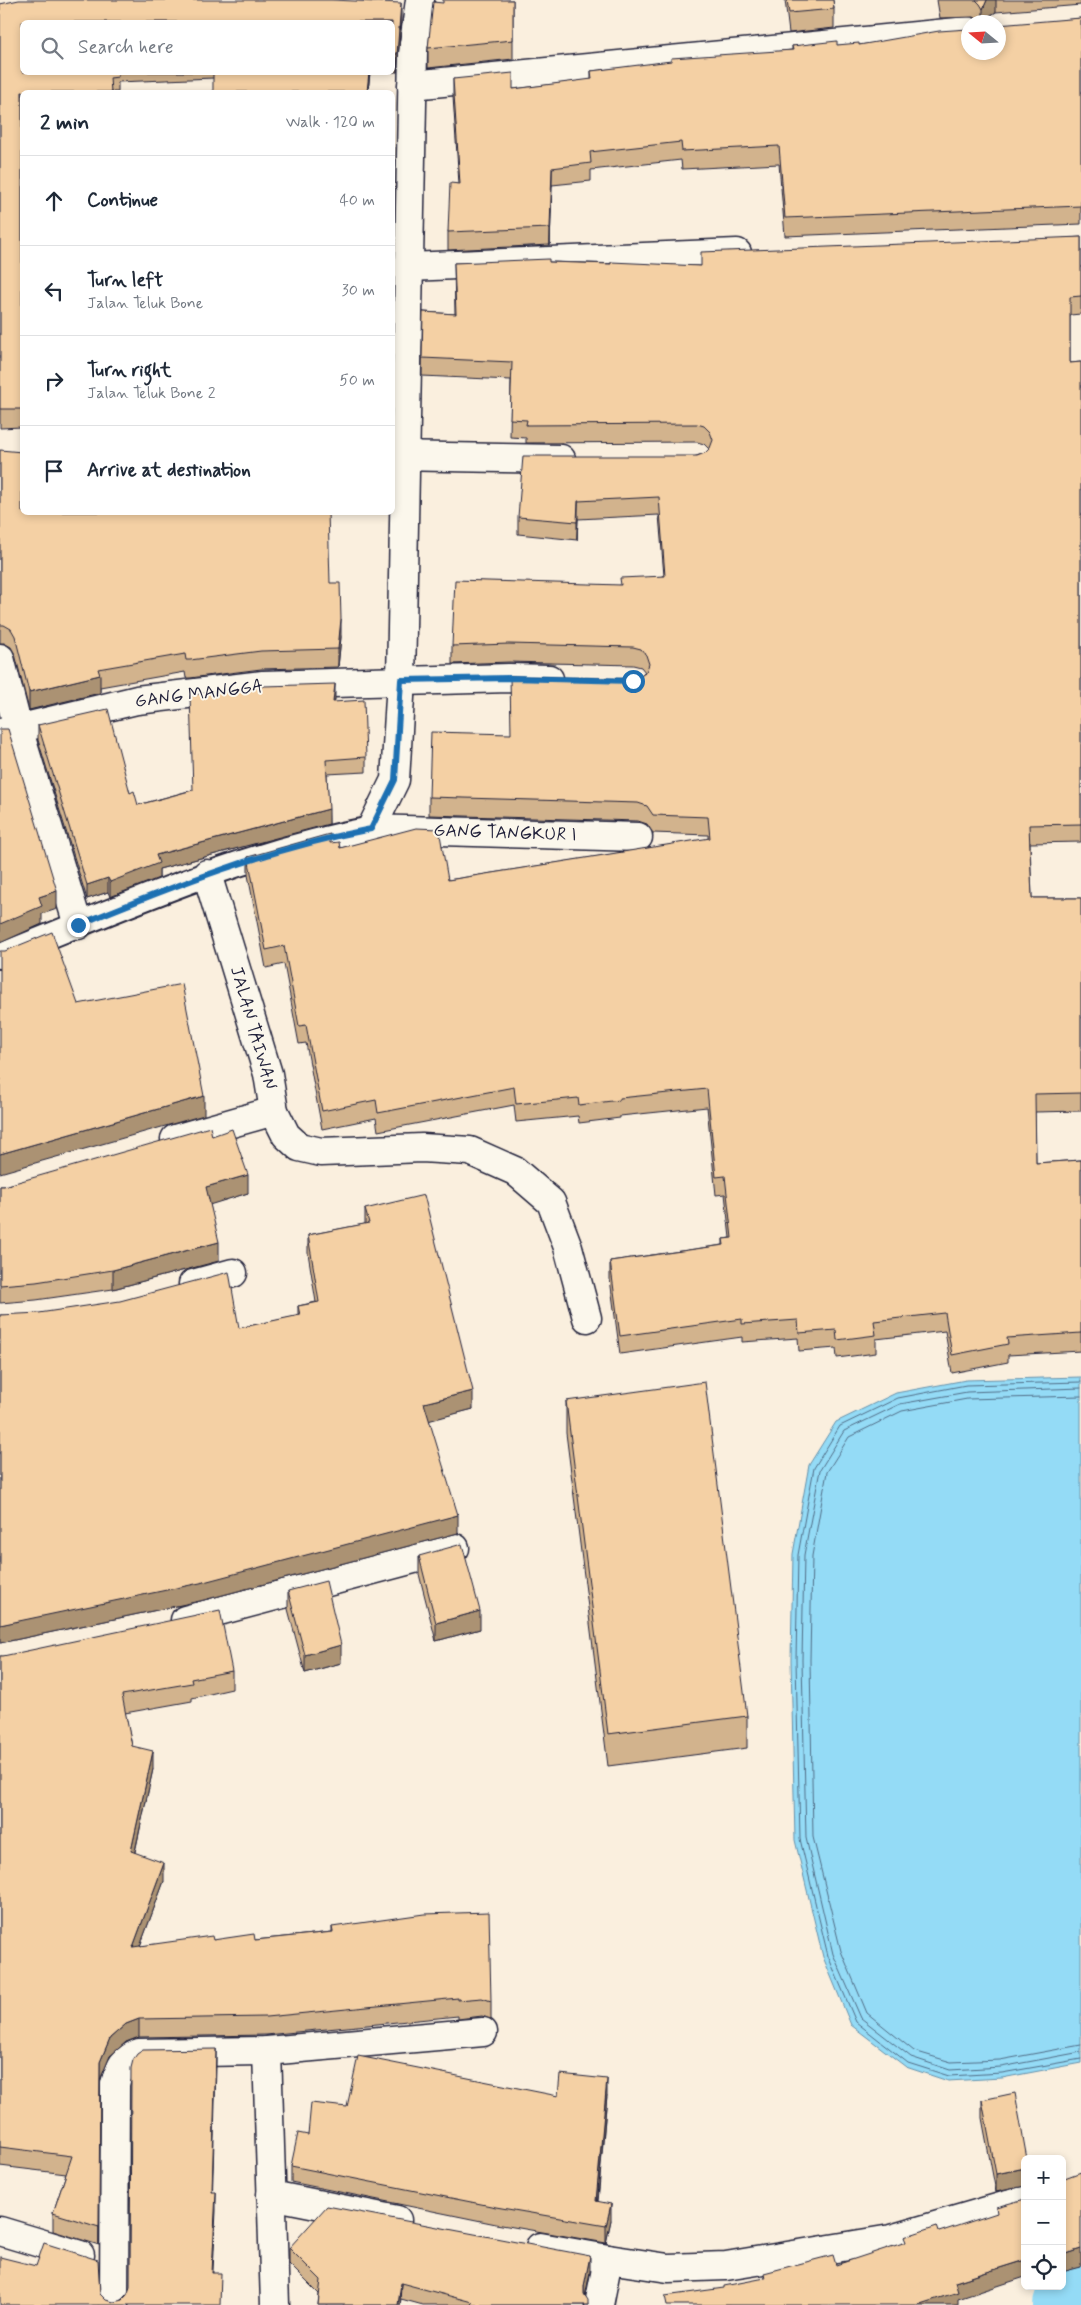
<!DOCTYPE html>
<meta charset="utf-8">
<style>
body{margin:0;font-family:Mynerve,sans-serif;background:#f6f6f7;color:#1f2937}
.controls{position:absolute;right:15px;bottom:15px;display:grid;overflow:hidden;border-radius:8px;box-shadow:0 2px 8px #0003}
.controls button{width:45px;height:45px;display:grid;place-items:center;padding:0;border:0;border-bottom:1px solid #e0e1e3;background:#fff;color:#1f2937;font:25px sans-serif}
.compass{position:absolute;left:961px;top:15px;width:45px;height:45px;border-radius:50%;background:#fff;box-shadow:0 2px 8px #0003;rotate:288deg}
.stop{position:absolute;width:15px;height:15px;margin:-11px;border:4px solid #1f6fb2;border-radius:50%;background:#fff}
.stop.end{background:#1f6fb2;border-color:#fff;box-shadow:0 1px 5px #0008}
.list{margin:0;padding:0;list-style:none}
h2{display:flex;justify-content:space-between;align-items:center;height:65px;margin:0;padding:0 20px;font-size:21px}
h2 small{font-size:16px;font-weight:400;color:#747a83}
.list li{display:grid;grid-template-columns:32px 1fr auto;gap:15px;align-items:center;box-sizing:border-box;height:90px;padding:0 20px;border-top:1px solid #e0e1e3}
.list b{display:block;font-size:19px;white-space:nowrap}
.list p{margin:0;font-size:16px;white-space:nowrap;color:#747a83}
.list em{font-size:16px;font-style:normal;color:#747a83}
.icon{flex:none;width:28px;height:28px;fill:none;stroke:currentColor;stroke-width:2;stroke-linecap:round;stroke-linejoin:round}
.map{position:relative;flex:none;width:1081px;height:2305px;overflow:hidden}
.search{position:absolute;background:#fff;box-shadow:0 2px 8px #0003;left:20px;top:20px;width:375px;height:55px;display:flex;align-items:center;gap:12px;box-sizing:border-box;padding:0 18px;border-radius:8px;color:#747a83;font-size:19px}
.panel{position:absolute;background:#fff;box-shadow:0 2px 8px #0003;left:20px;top:90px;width:375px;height:425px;border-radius:8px}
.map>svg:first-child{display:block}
.water{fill:#94dbf6;stroke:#6691ab}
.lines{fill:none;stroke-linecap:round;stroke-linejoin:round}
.shore{stroke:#506c86;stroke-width:1}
.river{stroke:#94dbf6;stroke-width:72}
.lane-casing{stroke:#22223b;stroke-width:28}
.street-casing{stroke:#22223b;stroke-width:31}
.lane{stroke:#fbf7ec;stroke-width:24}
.street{stroke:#fbf7ec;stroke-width:28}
.wall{fill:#d2b38d;stroke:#22223b}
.shaded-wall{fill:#ab9273;stroke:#22223b}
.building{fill:#f4d0a4;stroke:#22223b}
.route{stroke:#1f6fb2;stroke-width:6}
.labels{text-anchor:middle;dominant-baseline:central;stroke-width:4;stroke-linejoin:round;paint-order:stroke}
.street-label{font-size:18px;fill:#22223b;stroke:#fbf7ec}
</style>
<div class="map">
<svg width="1081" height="2305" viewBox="0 0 1081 2305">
<rect width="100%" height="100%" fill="#faefde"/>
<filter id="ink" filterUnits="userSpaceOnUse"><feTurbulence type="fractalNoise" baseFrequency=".02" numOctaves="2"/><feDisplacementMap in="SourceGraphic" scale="10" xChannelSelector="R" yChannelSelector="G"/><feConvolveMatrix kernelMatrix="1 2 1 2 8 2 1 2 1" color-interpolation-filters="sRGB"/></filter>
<g filter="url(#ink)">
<polygon class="water" points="1081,1377 1081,2063 1002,2078 948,2081 906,2067 851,2025 823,1957 795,1840 791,1660 793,1554 809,1465 836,1422 896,1393 966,1380"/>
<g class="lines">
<g class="shore">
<polyline points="1081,1382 966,1385 898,1398 840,1426 814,1468 798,1555 796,1660 800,1839 828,1956 856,2022 908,2063 949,2076 1002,2073 1081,2059"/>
<polyline points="1081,1388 967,1392 900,1404 844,1431 820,1470 804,1555 802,1660 806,1838 833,1954 861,2018 911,2057 950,2070 1001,2067 1081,2052"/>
<polyline points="1081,1396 967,1399 902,1411 849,1437 827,1472 812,1556 810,1660 813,1837 841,1951 867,2013 914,2051 951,2062 1000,2060 1081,2045"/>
</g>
<polyline class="river" points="1069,2305 1081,2300"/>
<defs>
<path id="lane" d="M0,956C121,908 242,853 371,829"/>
<g id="street">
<polyline points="420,0 413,51 401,681 395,780 371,829 638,837"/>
<polyline points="412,85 968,31"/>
<polyline points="409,267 737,253"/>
<polyline points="392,456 561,459"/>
<polyline points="0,658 18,728 78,925"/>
<polyline points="0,733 137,700 263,685 509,678 549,679"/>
<polyline points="207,874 268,1074 274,1111 286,1135 299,1147 321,1152 422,1148 470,1151 515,1171 551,1202 568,1247 587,1318"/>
<polyline points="175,1139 274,1111"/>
<polyline points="193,1284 233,1273"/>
<polyline points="185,1620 455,1548"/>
<polyline points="267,2051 275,2305"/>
<polyline points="271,2195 397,2220"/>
<polyline points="0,2231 80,2255"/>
<polyline points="540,2247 608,2259"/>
<path d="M114,2305L115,2084C119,2067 124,2059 139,2053L267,2051L483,2032"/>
<polyline points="599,2305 608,2259 668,2268 726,2266 891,2239 1025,2200"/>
</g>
</defs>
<use href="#lane" class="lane-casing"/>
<use href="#street" class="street-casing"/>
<use href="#lane" class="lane"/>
<use href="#street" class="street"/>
</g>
<g class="wall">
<polygon points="513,0 513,59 428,68 428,48 443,3"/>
<polygon points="785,0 833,0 834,9 834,28 789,33"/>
<polygon points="937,0 1081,0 1081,5 996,12 989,16 980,21 974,17 940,18"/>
<polygon points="0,4 401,21 397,72 392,72 392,22 22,72 370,72 368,92 213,78 118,82 118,92 22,92 22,427 0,428"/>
<polygon points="1081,18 1081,224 785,236 779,164 682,169 681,160 591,170 591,181 552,185 550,245 448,250 448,232 459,184 453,97 453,79 513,89 591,80 591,71 792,50 792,46 859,45"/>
<polygon points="1081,237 1081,314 1070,315 1070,363 1081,362 1081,842 1030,843 1032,898 1081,898 1081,1111 1035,1112 1036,1163 1081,1160 1081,1351 1008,1355 1008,1362 952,1373 945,1331 876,1339 876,1353 837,1358 836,1348 799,1351 798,1338 742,1342 742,1337 620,1354 610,1279 610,1261 723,1245 723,1239 730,1238 725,1194 716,1195 707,1107 620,1116 620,1118 579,1123 578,1116 516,1122 514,1105 378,1131 376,1118 322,1129 306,1043 299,1044 284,964 266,968 248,875 248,857 330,843 340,848 448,880 708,839 708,835 653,833 647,824 638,821 429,815 429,797 511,734 633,679 641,676 645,672 641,667 633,665 509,662 452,664 452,646 620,585 664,576 659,515 578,519 577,540 518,534 518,517 705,453 709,449 704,444 697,442 526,443 526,438 510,437 511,380 422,376 423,312 455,314 454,263 549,262 701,266"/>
<polygon points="0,450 22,512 330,583 341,637 338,667 261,669 190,678 186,678 185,672 100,687 100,693 29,710 15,654 11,647 4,643 0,643"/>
<polygon points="335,699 334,702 366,757 366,772 327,774 329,824 159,869 159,878 110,897 108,892 87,899 38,740 38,725 130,793 138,805 192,790"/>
<polygon points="212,1136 248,1193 210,1204 219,1261 113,1289 36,1300 0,1303 0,1186 4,1186"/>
<polygon points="365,1209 473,1409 429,1420 458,1533 200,1601 0,1643 0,1315 239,1328 298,1316 298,1306 316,1302 308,1253 308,1235 365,1224"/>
<polygon points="566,1401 747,1716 747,1748 608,1766 566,1433"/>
<polygon points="419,1556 480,1629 436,1641 419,1574"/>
<polygon points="288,1591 341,1663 305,1673 288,1609"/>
<polygon points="0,1656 232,1671 232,1689 192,1698 192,1701 125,1713 132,1746 153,1769 135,1852 164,1881 140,1946 213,1940 255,1940 332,1932 332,1927 491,2001 491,2019 482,2016 458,2019 458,2016 266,2035 139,2037 126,2042 110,2056 100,2080 99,2245 53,2231 53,2213 66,2174 0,2166"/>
<polygon points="607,2095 598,2202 611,2220 606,2243 496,2224 291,2182 291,2166 308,2135 347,2107 558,2096"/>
<polygon points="982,2100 1025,2159 1025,2186 996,2192 982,2118"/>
<polygon points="289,2248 590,2272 585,2295 588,2305 423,2305 401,2299 400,2305 318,2305 319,2294 289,2264"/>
</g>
<g class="shaded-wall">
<polygon points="987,0 996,0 996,12 989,16 985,22 983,22 983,9"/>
<polygon points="401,3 401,21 397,72 397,54"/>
<polygon points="369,72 370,72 368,92 367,92"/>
<polygon points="552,168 552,185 550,245 550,228"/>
<polygon points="393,226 393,244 392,250 392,232"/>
<polygon points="578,501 578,519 577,540 577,522"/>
<polygon points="341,619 341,637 338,667 338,649"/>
<polygon points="100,675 100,693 29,710 29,692"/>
<polygon points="335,684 335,699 333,716 333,702"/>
<polygon points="329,809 329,824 159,869 159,878 110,897 110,882 156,855"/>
<polygon points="108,878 108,892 87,899 87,885"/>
<polygon points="57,891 57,909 42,914 42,924 0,943 0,924 39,897"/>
<polygon points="204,1096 204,1115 0,1173 0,1154"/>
<polygon points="248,1175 248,1193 206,1206 206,1187"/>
<polygon points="219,1242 219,1261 113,1289 113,1270"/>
<polygon points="473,1391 473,1409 424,1422 424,1403"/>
<polygon points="458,1515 458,1533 200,1601 0,1643 0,1625"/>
<polygon points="480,1611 480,1629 436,1641 436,1623"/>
<polygon points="341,1645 341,1663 305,1673 305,1655"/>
<polygon points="153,1751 153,1769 131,1869 131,1851"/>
<polygon points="164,1863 164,1881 133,1965 133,1947"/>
<polygon points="139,2019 139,2037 126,2042 110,2056 100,2080 99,2245 100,2062 110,2038 126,2024"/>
<polygon points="216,2049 216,2067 212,2210 212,2192"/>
<polygon points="607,2079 607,2095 596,2218 596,2201"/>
<polygon points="1025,2168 1025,2186 996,2192 996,2174"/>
<polygon points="216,2192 216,2211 212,2291 212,2273"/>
<polygon points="611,2204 611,2220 606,2243 606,2226"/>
<polygon points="1081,2249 1081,2267 1062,2272 1062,2255"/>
<polygon points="590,2256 590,2272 584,2302 584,2286"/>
<polygon points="1025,2260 1025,2277 958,2299 958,2305 917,2305 955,2282"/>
<polygon points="401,2283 400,2305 398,2305"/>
</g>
<g class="building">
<polygon points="19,0 332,0 401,3 397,54 392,54 392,22 22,22 22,72 118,72 118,77 110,78 111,92 22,92 22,409 0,409 0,4"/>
<polygon points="443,0 513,0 513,40 428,48 433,2 443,3"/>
<polygon points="787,0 833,0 834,9 789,13"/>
<polygon points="976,0 987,0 983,9 980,4"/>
<polygon points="983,14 990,22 979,22"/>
<polygon points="1081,18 1081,206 785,218 779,146 682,151 681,142 590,152 591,163 552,168 550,228 448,232 450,183 460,184 453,79 513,73 513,89 592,79 591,71 671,61 671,58 793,50 792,46 837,41 837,45 859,43 859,45 939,31 968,29 968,52 998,52 998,25"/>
<polygon points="213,72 369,72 367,92 213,92"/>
<polygon points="1081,237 1081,296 1070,297 1070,363 1081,362 1081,824 1029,825 1032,898 1081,898 1081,1093 1035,1094 1036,1163 1081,1160 1081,1333 1007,1338 1008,1344 952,1355 945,1313 874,1321 876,1335 837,1340 836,1330 799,1333 798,1320 742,1324 742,1319 620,1336 610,1261 724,1245 723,1239 732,1238 725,1176 716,1177 707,1089 620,1098 620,1100 579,1105 578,1098 516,1104 514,1087 378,1113 376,1100 322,1111 306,1025 299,1026 284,946 266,950 248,857 326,835 330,834 330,843 339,842 340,848 416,828 439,829 448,880 710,838 708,817 653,815 647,806 638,803 429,797 431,732 511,734 510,676 633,679 641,676 646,672 649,664 646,655 641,649 633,647 509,644 452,646 455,580 621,585 620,578 665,576 659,497 578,501 577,522 518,517 523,456 697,456 705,453 710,448 713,440 710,432 704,426 697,424 526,425 527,420 510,419 512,362 422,358 423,312 456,314 454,263 549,259 549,262 611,264 611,262 701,266 701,252"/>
<polygon points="0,450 22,452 22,512 328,512 330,583 340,583 341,619 338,649 261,651 190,660 186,660 185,654 98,669 100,675 29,692 15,636 11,629 4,625 0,625"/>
<polygon points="335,684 333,702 364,700 366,757 326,760 329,809 156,855 159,863 110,882 108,878 87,885 38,725 108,709 130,793 134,791 138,805 193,790 190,695 264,686"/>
<polygon points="0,729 8,729 57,891 39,897 42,906 0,924"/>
<polygon points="52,932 78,1004 182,984 204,1096 0,1154 0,951 5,951"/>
<polygon points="210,1127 212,1136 232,1129 248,1175 206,1187 219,1242 113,1270 36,1282 0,1285 0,1186 4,1186"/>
<polygon points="424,1195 473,1391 424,1403 458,1515 200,1583 0,1625 0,1315 39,1313 120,1301 229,1272 239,1328 300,1315 298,1306 319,1302 308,1235 369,1223 365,1209"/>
<polygon points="705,1382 747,1716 608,1734 566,1401"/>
<polygon points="462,1544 480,1611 436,1623 419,1556"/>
<polygon points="326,1581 341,1645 305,1655 288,1591"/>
<polygon points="220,1610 232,1671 191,1679 192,1683 122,1695 132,1746 153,1751 131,1851 164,1863 133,1947 212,1936 213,1940 254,1934 255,1940 333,1932 332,1927 424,1914 489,1912 491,2001 482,1998 458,2000 458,1998 266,2017 139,2019 126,2024 110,2038 100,2062 99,2227 53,2213 72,2156 0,2147 0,1656 3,1656"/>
<polygon points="216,2049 212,2192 216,2192 212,2273 221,2273 220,2305 0,2305 0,2257 36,2266 44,2243 98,2260 100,2294 106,2300 114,2302 122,2300 127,2295 130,2287 131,2068 133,2060 137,2054 143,2050"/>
<polygon points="358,2056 558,2096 560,2074 607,2079 596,2201 611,2204 606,2226 496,2207 291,2166 298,2133 308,2135 311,2103 347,2107"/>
<polygon points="1015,2093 1027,2159 1025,2159 1025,2168 996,2174 982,2100"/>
<polygon points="1081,2172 1081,2249 1062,2255 1062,2179"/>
<polygon points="1025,2199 1025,2260 955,2282 958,2292 917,2305 667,2305 665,2296 724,2288 724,2286 765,2278 764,2273 833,2255 836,2265 906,2242 904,2237 937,2226 939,2232 997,2213 996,2207"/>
<polygon points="327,2206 590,2256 584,2286 584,2294 588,2300 588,2305 471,2305 472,2302 401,2283 398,2305 318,2305 321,2280 289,2248"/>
</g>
</g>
<g class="lines" filter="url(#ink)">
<path class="route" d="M78,925C173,886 270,848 371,829L395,780L401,680L509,678L633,681"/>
</g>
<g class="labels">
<g class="street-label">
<text transform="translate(199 694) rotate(-7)">GANG MANGGA</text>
<text transform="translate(505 833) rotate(2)">GANG TANGKUR I</text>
<text transform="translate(253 1028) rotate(74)">JALAN TAIWAN</text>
</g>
</g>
</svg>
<div class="controls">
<button>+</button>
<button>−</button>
<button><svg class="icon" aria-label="locate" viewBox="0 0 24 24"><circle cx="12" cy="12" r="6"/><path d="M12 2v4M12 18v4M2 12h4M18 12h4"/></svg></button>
</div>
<svg class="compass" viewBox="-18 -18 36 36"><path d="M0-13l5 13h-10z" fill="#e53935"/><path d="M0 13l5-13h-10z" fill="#747a83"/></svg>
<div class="stop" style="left:633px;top:681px"></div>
<div class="stop end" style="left:78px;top:925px"></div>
<div class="search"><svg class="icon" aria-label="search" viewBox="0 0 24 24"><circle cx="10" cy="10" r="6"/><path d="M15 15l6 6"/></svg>Search here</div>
<section class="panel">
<h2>2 min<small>Walk · 120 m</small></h2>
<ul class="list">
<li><svg class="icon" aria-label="ahead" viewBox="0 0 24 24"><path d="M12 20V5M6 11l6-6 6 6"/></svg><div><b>Continue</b></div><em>40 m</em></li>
<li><svg class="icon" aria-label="left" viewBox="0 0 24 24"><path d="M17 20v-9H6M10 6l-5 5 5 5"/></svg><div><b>Turn left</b><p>Jalan Teluk Bone</p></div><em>30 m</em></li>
<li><svg class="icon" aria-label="right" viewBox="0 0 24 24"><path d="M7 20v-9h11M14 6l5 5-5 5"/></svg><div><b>Turn right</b><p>Jalan Teluk Bone 2</p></div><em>50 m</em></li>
<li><svg class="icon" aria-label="arrive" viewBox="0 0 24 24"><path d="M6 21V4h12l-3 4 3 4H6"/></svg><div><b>Arrive at destination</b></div></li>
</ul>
</section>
</div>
